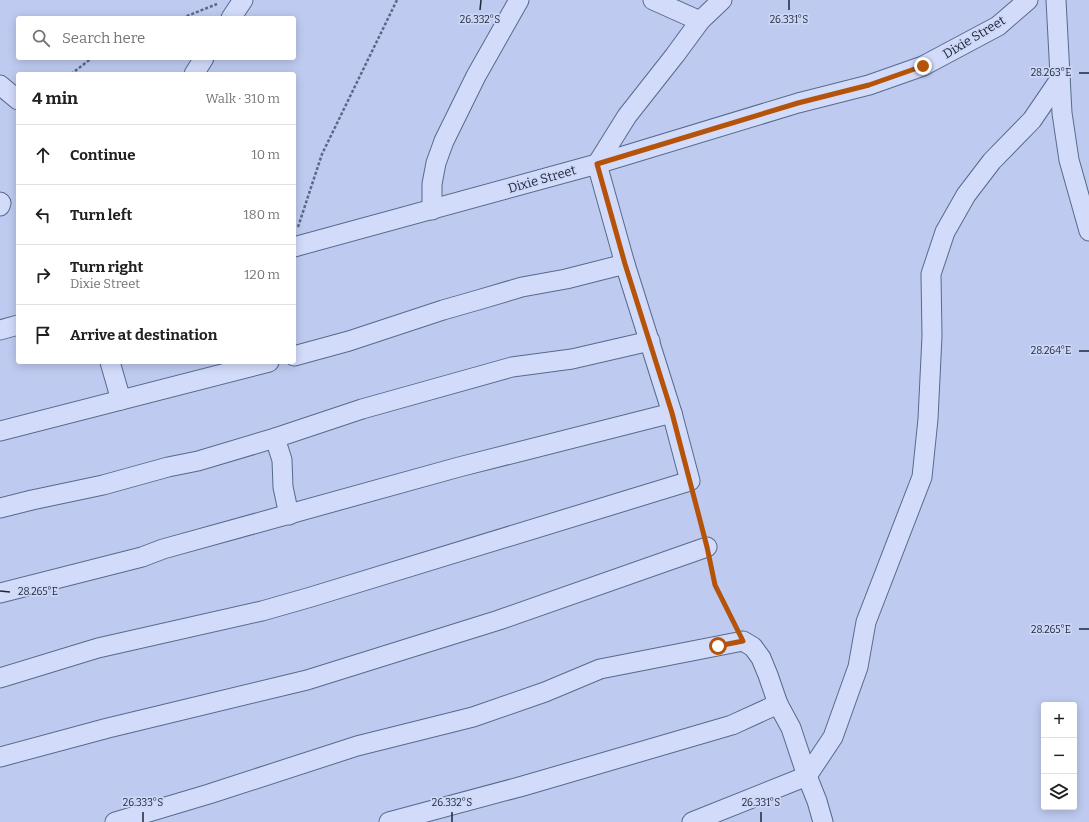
<!DOCTYPE html>
<meta charset="utf-8">
<style>
body{margin:0;font-family:Bitter,serif;background:#f2f2f2;color:#202124}
.controls{position:absolute;right:12px;bottom:12px;display:grid;overflow:hidden;border-radius:4px;box-shadow:0 2px 10px #0003}
.controls button{width:36px;height:36px;display:grid;place-items:center;padding:0;border:0;border-bottom:1px solid #e0e0e0;background:#fff;color:#202124;font:20px sans-serif}
.stop{position:absolute;width:12px;height:12px;margin:-9px;border:3px solid #b45309;border-radius:50%;background:#fff}
.stop.end{background:#b45309;border-color:#fff;box-shadow:0 1px 4px #0008}
.list{margin:0;padding:0;list-style:none}
h2{display:flex;justify-content:space-between;align-items:center;height:52px;margin:0;padding:0 16px;font-size:17px}
h2 small{font-size:13px;font-weight:400;color:#757577}
.list li{display:grid;grid-template-columns:26px 1fr auto;gap:12px;align-items:center;box-sizing:border-box;height:60px;padding:0 16px;border-top:1px solid #e0e0e0}
.list b{display:block;font-size:15px;white-space:nowrap}
.list p{margin:0;font-size:13px;white-space:nowrap;color:#757577}
.list em{font-size:13px;font-style:normal;color:#757577}
.icon{flex:none;width:22px;height:22px;fill:none;stroke:currentColor;stroke-width:2;stroke-linecap:round;stroke-linejoin:round}
.map{position:relative;flex:none;width:1089px;height:822px;overflow:hidden}
.search{position:absolute;background:#fff;box-shadow:0 2px 10px #0003;left:16px;top:16px;width:280px;height:44px;display:flex;align-items:center;gap:10px;box-sizing:border-box;padding:0 14px;border-radius:4px;color:#757577;font-size:15px}
.panel{position:absolute;background:#fff;box-shadow:0 2px 10px #0003;left:16px;top:72px;width:280px;height:292px;border-radius:4px}
.map>svg:first-child{display:block}
.lines{fill:none;stroke-linecap:round;stroke-linejoin:round}
.street-casing{stroke:#566b89;stroke-width:21}
.path{stroke:#566b89;stroke-width:2.5;stroke-dasharray:3 2;stroke-linecap:butt}
.street{stroke:#d2dbfa;stroke-width:19}
.route{stroke:#b45309;stroke-width:5}
.ticks{fill:none;stroke:#1b2837;stroke-width:1.5}
.labels{text-anchor:middle;dominant-baseline:central;stroke-width:3.5;stroke-linejoin:round;paint-order:stroke}
.street-label{font-size:13px;fill:#1b2837;stroke:#ced7f7}
.ticks-label{font-size:10px;text-anchor:middle;fill:#1b2837;stroke:#ced7f7;stroke-width:3.5;stroke-linejoin:round;paint-order:stroke}
</style>
<div class="map">
<svg width="1089" height="822" viewBox="0 0 1089 822">
<rect width="100%" height="100%" fill="#becaf0"/>
<g class="lines">
<defs>
<g id="street">
<polyline points="653,0 700,21"/>
<polyline points="1056,0 1062,113 1069,160 1089,231"/>
<polyline points="231,18 243,0"/>
<polyline points="194,74 204,58"/>
<polyline points="0,85 18,100"/>
<polyline points="0,202 1,203 0,206"/>
<polyline points="432,210 432,184 436,163 444,141 476,76 519,0"/>
<polyline points="294,247 597,164 798,103 869,85 923,66 998,26 1028,0"/>
<polyline points="0,330 18,325"/>
<polyline points="294,356 349,341 443,310 478,300 522,287 566,279 625,264"/>
<polyline points="110,362 121,400"/>
<polyline points="0,431 269,362"/>
<polyline points="275,438 282,460 283,487 289,515"/>
<polyline points="0,508 32,500 103,485 168,467 198,461 275,438 362,409 512,367 572,359 650,341"/>
<polyline points="0,593 142,557 163,549 459,467 672,413"/>
<polyline points="0,678 98,648 262,611 311,597 690,481 672,413 625,264 597,164 627,116 675,55 700,21 722,0"/>
<polyline points="0,757 108,728 307,680 499,620 707,547"/>
<polyline points="115,822 209,794 357,746 473,717 545,692 600,669 743,641 753,647 761,658 768,675 778,704 791,728 807,776 817,801 823,822"/>
<polyline points="389,822 523,786 732,725 778,704"/>
<polyline points="692,822 807,776 833,737 858,667 866,622 922,477 928,419 932,336 931,274 945,232 966,195 992,161 1032,120 1060,79"/>
</g>
</defs>
<use href="#street" class="street-casing"/>
<g class="path">
<polyline points="182,18 217,4"/>
<polyline points="71,74 92,58"/>
<polyline points="298,227 322,154 397,0"/>
<polyline points="695,498 703,530"/>
<polyline points="711,564 715,585 735,624"/>
</g>
<use href="#street" class="street"/>
</g>
<g class="lines">
<polyline class="route" points="718,646 743,641 715,585 707,547 672,413 625,264 597,164 798,103 869,85 923,66"/>
</g>
<path class="ticks" d="M480,10L481,0M789,10V0M1079,73H1089M1079,351H1089M0,591L10,592M1079,629H1089M143,822V812M452,822V812M761,822V812"/>
<g class="labels">
<g class="street-label">
<text transform="translate(974 37) rotate(-31)">Dixie Street</text>
<text transform="translate(542 179) rotate(-16)">Dixie Street</text>
</g>
</g>
<g class="ticks-label">
<text x="480" y="23">26.332°S</text>
<text x="789" y="23">26.331°S</text>
<text x="1051" y="76">28.263°E</text>
<text x="1051" y="354">28.264°E</text>
<text x="38" y="595">28.265°E</text>
<text x="1051" y="633">28.265°E</text>
<text x="143" y="806">26.333°S</text>
<text x="452" y="806">26.332°S</text>
<text x="761" y="806">26.331°S</text>
</g>
</svg>
<div class="controls">
<button>+</button>
<button>−</button>
<button><svg class="icon" aria-label="layers" viewBox="0 0 24 24"><path d="M12 4l9 5-9 5-9-5zM3 14l9 5 9-5"/></svg></button>
</div>
<div class="stop" style="left:718px;top:646px"></div>
<div class="stop end" style="left:923px;top:66px"></div>
<div class="search"><svg class="icon" aria-label="search" viewBox="0 0 24 24"><circle cx="10" cy="10" r="6"/><path d="M15 15l6 6"/></svg>Search here</div>
<section class="panel">
<h2>4 min<small>Walk · 310 m</small></h2>
<ul class="list">
<li><svg class="icon" aria-label="ahead" viewBox="0 0 24 24"><path d="M12 20V5M6 11l6-6 6 6"/></svg><div><b>Continue</b></div><em>10 m</em></li>
<li><svg class="icon" aria-label="left" viewBox="0 0 24 24"><path d="M17 20v-9H6M10 6l-5 5 5 5"/></svg><div><b>Turn left</b></div><em>180 m</em></li>
<li><svg class="icon" aria-label="right" viewBox="0 0 24 24"><path d="M7 20v-9h11M14 6l5 5-5 5"/></svg><div><b>Turn right</b><p>Dixie Street</p></div><em>120 m</em></li>
<li><svg class="icon" aria-label="arrive" viewBox="0 0 24 24"><path d="M6 21V4h12l-3 4 3 4H6"/></svg><div><b>Arrive at destination</b></div></li>
</ul>
</section>
</div>
